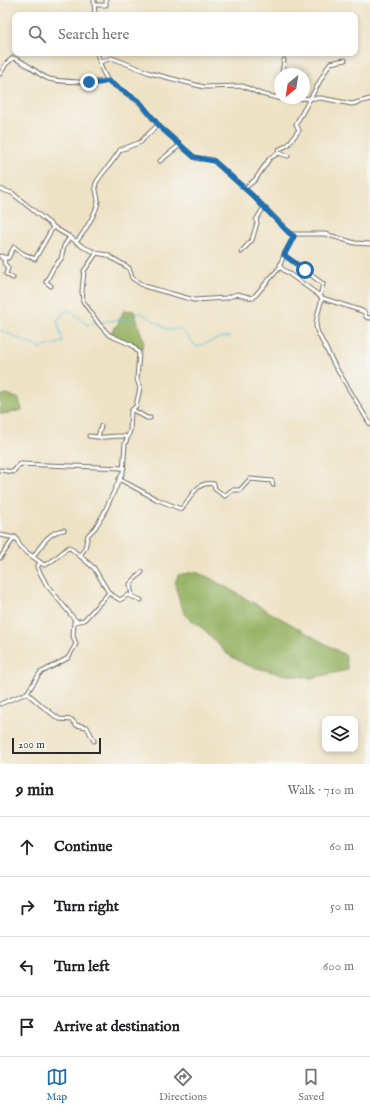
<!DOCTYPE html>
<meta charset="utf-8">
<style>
body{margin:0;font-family:"IM FELL English",serif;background:#f2f2f2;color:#202124}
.controls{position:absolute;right:12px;bottom:12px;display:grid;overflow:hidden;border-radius:8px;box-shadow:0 2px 6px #0003}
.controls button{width:36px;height:36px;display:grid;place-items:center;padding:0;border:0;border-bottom:1px solid #e0e0e0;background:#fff;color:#202124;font:20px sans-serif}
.compass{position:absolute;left:274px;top:68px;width:36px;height:36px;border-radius:50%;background:#fff;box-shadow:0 2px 6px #0003;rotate:210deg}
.scale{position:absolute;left:12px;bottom:10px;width:89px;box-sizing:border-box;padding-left:4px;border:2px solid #2b2b2b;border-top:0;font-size:11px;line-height:14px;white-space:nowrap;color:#2b2b2b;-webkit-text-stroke:3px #f6f6f2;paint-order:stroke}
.stop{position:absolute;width:12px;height:12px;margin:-9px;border:3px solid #1f6fb2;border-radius:50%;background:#fff}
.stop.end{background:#1f6fb2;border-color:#fff;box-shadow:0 1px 4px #0008}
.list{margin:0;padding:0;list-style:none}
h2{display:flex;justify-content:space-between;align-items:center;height:52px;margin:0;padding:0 16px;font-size:17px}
h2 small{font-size:13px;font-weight:400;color:#757577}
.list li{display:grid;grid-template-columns:26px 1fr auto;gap:12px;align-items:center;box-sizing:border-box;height:60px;padding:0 16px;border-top:1px solid #e0e0e0}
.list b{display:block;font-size:15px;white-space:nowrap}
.list em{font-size:13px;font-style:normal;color:#757577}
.icon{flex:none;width:22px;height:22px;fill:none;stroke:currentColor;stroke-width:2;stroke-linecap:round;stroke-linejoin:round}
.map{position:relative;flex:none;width:370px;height:764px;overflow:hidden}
.search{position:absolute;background:#fff;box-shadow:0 2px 6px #0003;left:12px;right:12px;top:12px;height:44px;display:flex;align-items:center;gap:10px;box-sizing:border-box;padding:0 14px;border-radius:8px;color:#757577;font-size:15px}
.sheet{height:292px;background:#fff}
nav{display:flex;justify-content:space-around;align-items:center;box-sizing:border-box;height:56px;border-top:1px solid #e0e0e0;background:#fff;font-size:11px;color:#757577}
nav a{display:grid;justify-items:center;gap:2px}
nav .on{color:#1f6fb2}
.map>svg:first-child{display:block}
.forest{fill:#98b466;stroke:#627048}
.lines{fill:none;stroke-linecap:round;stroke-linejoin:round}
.stream{stroke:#5cbfda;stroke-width:1}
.minor-casing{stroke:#6f6b61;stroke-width:5}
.minor{stroke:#fff;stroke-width:3}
.route{stroke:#1f6fb2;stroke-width:5}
</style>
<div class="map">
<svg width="370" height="764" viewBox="0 0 370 764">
<rect width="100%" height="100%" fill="#f6f6f2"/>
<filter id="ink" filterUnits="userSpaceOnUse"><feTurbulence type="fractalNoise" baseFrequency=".025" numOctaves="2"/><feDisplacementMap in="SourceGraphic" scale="8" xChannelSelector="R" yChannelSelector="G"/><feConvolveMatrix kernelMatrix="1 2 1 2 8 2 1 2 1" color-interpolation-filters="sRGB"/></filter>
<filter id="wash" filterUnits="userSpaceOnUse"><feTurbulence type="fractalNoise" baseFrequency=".012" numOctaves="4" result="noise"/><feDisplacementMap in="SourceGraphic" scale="16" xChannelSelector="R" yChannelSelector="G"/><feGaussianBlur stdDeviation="0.9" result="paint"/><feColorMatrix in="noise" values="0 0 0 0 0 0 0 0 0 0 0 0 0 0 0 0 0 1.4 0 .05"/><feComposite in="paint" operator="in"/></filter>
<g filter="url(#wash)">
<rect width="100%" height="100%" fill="#eee2c5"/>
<g class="forest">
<path d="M124,310L134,311C138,321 139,331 144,340L142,349L109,335L118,324Z"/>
<polygon points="7,394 19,399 22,410 3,414 0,413 0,396"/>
<polygon points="195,572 208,577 345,655 348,670 311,678 281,674 246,665 227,654 206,631 186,616 180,603 175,583 178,575"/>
</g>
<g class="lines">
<g class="stream">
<polyline points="100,322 133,318 140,312 169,330 181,329 196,347 222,337 230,337"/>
<polyline points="0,330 40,348 63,342 57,321 65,311 71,311 87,325 97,322"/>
</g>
</g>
</g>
<g filter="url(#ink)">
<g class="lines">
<defs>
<g id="minor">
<polyline points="94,0 95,15"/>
<polyline points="94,5 106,5 106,0"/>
<path d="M97,53L102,70L108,81L139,102L160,127L194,157C201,161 208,157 214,161L253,196L291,234H325L355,243L370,244"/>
<polyline points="100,62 112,58 150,73 204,87 243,86 261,94 282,99 321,98 352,104 370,99"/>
<path d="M0,74L6,64L13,58C27,62 36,74 49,79C59,82 98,83 108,81"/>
<polyline points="282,74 284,60"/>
<polyline points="277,98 280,83"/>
<polyline points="279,153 278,150 288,145 299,130 296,124 330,63 345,60"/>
<polyline points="160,161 180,145"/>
<polyline points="245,188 255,180 270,158 279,153 288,156"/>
<polyline points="0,189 12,193 55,228 70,237"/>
<polyline points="294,236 284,255 323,284 320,296 322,298 317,317 316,326 318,333 335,366 370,424"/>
<path d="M76,242C82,236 98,210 98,201C98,195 94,188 96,183C102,172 113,163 120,150L141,142L144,138L158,125"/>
<polyline points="241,252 252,240 257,223 256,220 264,207"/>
<polyline points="96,253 107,255 129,268 132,278 144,286 194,300 226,298 237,294 253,298 280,267"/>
<polyline points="284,255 280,265 281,268 320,296"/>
<polyline points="0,256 8,258 14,247 22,253 35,259 53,227"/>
<polyline points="2,258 5,260 4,263 8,268 6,274 13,278"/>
<polyline points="322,298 362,311 365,313 366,317 370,318"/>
<polyline points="133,410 147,418 150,418"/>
<path d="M101,426L98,437C108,438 119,434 128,437"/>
<polyline points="89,436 98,437"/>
<polyline points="0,470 13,472 20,464 124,468"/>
<path d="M119,479L156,499L181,509C191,500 195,480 214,484L215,489L225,496L232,490H240L250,479L272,481L273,485"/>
<path d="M0,535L16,538L21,548L44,565C51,564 62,552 69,547L80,556L85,548L88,535L95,528L103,515L123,472L125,444L130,431L131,411L136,406L140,388L137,379L139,353L132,345L109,335L99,324L83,301L82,291L84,271L96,254L95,252L83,247L70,237L64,246L61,259L54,267L46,282L51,286"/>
<polyline points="80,556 94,568 109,593"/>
<path d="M33,557C41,546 49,531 64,530"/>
<polyline points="0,558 15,537"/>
<polyline points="40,563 37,567 46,584 76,621"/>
<polyline points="132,596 130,584 142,572"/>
<polyline points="27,693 42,706 59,719 72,720 76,725 87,727 94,741"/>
<polyline points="0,704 27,693 40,673 68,658 76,644 73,636 74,622 84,620 109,593 120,600 128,595 141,600"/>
</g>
</defs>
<use href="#minor" class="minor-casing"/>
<use href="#minor" class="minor"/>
</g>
</g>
<g class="lines" filter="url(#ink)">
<polyline class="route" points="89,82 99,83 108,81 140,102 160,127 194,157 214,161 253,196 289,233 294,236 284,255 305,270"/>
</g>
</svg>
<div class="controls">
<button><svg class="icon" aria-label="layers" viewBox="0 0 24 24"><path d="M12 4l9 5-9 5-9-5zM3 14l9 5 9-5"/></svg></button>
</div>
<svg class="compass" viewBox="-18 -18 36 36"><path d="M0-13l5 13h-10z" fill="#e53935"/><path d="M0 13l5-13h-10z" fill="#757577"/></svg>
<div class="scale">200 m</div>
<div class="stop" style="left:305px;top:270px"></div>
<div class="stop end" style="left:89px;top:82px"></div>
<div class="search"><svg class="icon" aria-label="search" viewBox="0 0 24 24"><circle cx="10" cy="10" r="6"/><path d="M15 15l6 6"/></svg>Search here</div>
</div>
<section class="sheet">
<h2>9 min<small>Walk · 710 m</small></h2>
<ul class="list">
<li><svg class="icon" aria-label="ahead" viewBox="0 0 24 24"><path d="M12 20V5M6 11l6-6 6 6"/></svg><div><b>Continue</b></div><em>60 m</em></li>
<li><svg class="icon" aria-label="right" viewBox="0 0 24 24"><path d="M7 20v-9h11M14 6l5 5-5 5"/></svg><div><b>Turn right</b></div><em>50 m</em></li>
<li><svg class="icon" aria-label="left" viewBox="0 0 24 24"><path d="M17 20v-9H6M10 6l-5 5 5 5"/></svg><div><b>Turn left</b></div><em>600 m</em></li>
<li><svg class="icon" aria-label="arrive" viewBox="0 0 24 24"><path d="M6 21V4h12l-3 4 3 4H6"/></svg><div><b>Arrive at destination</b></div></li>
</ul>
</section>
<nav>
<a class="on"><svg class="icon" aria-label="map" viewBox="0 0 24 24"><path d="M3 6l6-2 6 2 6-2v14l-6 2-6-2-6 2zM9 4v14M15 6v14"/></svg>Map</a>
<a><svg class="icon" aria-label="directions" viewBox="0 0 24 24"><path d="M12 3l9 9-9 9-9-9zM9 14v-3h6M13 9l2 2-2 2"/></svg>Directions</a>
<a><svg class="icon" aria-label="saved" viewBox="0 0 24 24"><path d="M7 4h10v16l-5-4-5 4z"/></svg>Saved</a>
</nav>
